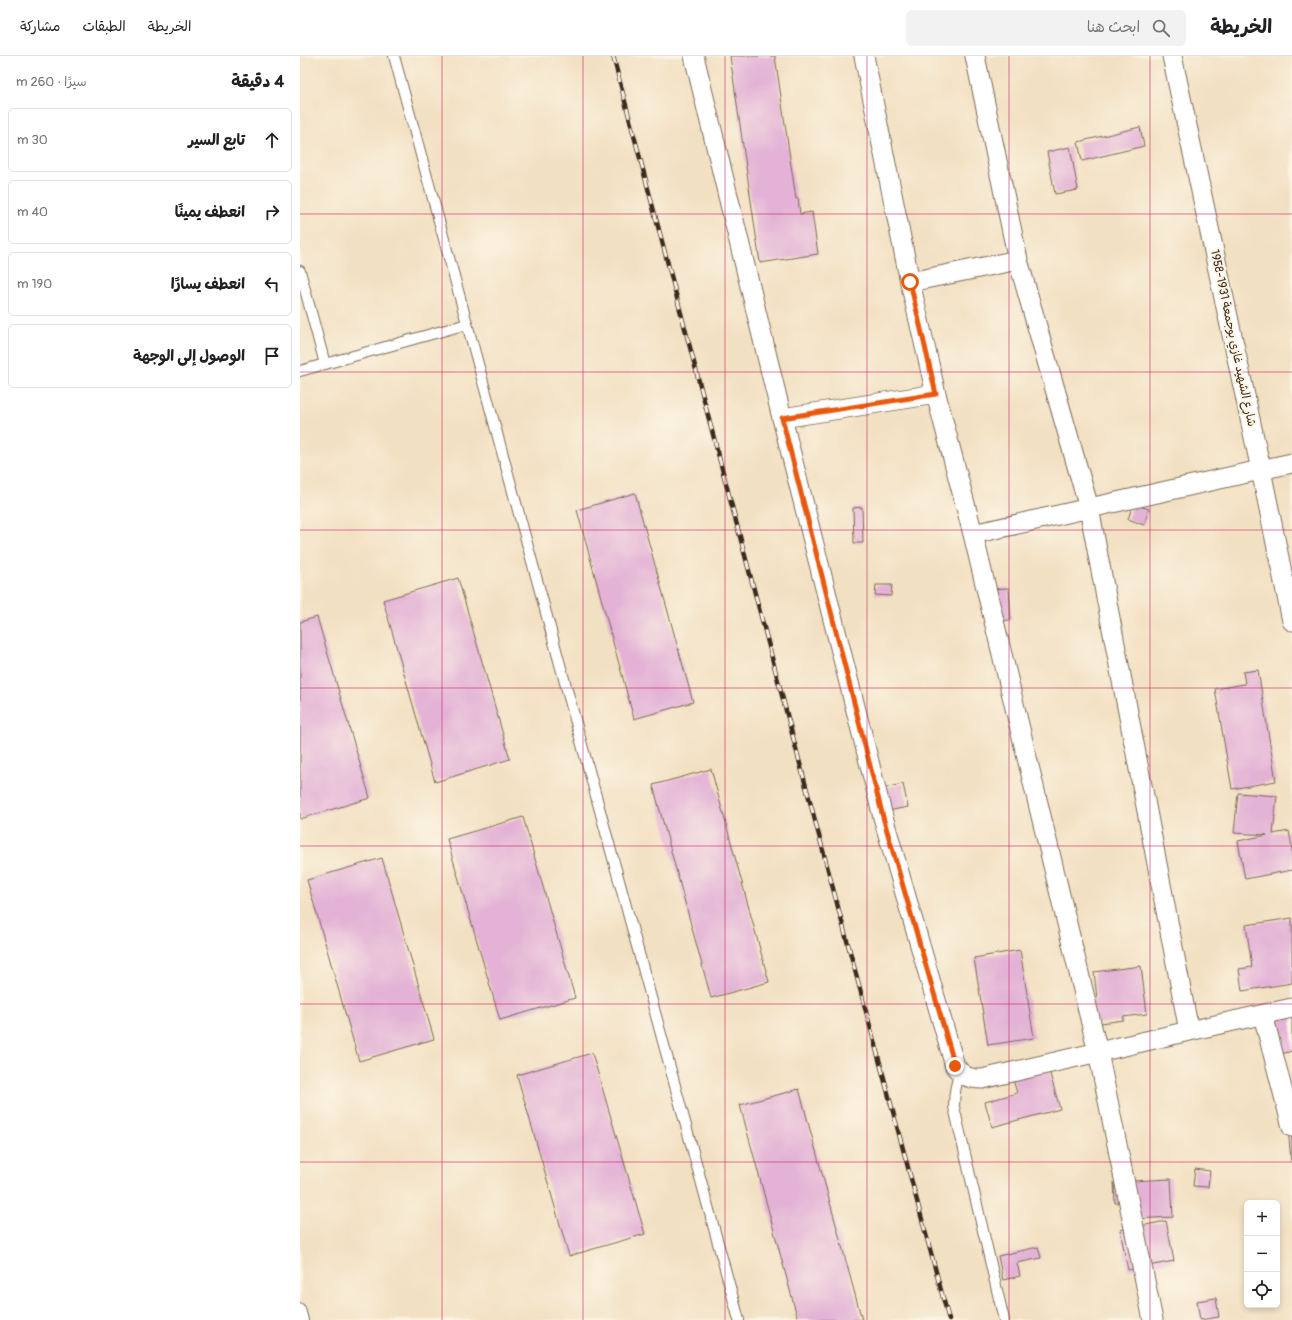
<!DOCTYPE html>
<html lang="ar">
<meta charset="utf-8">
<style>
body{margin:0;font-family:Pangolin,"Playpen Sans Arabic",sans-serif;background:#f2f2f2;color:#202124;direction:rtl}
.controls{position:absolute;right:12px;bottom:12px;display:grid;overflow:hidden;border-radius:6px;box-shadow:0 2px 6px #0003}
.controls button{width:36px;height:36px;display:grid;place-items:center;padding:0;border:0;border-bottom:1px solid #e0e0e0;background:#fff;color:#202124;font:20px sans-serif}
.stop{position:absolute;width:12px;height:12px;margin:-9px;border:3px solid #ea580c;border-radius:50%;background:#fff}
.stop.end{background:#ea580c;border-color:#fff;box-shadow:0 1px 4px #0008}
.list{margin:0;padding:0;list-style:none}
h2{display:flex;justify-content:space-between;align-items:center;height:52px;margin:0;padding:0 16px;font-size:17px}
h2 small{font-size:13px;font-weight:400;color:#757577}
.list li{display:grid;grid-template-columns:26px 1fr auto;gap:12px;align-items:center;box-sizing:border-box;height:64px;margin:0 8px 8px;padding:0 8px;border:1px solid #e0e0e0;border-radius:6px}
.list b{display:block;font-size:15px;white-space:nowrap}
.list em{font-size:13px;font-style:normal;color:#757577}
.icon{flex:none;width:22px;height:22px;fill:none;stroke:currentColor;stroke-width:2;stroke-linecap:round;stroke-linejoin:round}
.map{position:relative;flex:none;width:992px;height:1264px;overflow:hidden;direction:ltr}
header{display:flex;align-items:center;gap:24px;box-sizing:border-box;height:56px;padding:0 20px;background:#fff;border-bottom:1px solid #e0e0e0}
header strong{font-size:19px}
nav{display:flex;gap:22px;margin-inline-start:auto;font-size:14px}
.search{width:280px;height:36px;background:#f2f2f2;display:flex;align-items:center;gap:10px;box-sizing:border-box;padding:0 14px;border-radius:6px;color:#757577;font-size:15px}
main{display:flex}
aside{flex:1;background:#fff}
.map>svg:first-child{display:block}
.building{fill:#e3b2d6}
.lines{fill:none;stroke-linecap:round;stroke-linejoin:round}
.lane-casing{stroke:#7b6a57;stroke-width:12}
.street-casing{stroke:#7b6a57;stroke-width:21}
.lane{stroke:#fff;stroke-width:10}
.street{stroke:#fff;stroke-width:19}
.rail-casing{stroke:#3b2a1e;stroke-width:4.5}
.rail{stroke:#fcf5e5;stroke-width:3;stroke-dasharray:9;stroke-linecap:butt}
.route{stroke:#ea580c;stroke-width:5}
.grid{fill:none;stroke:#c2185b;stroke-width:1;stroke-opacity:0.55}
.labels{text-anchor:middle;dominant-baseline:central;stroke-width:4;stroke-linejoin:round;paint-order:stroke}
.street-label{font-size:12px;fill:#3b2a1e;stroke:#fcf5e5}
</style>
<header>
<strong>الخريطة</strong>
<div class="search"><svg class="icon" aria-label="search" viewBox="0 0 24 24"><circle cx="10" cy="10" r="6"/><path d="M15 15l6 6"/></svg>ابحث هنا</div>
<nav><a>الخريطة</a><a>الطبقات</a><a>مشاركة</a></nav>
</header>
<main>
<div class="map">
<svg width="992" height="1264" viewBox="0 0 992 1264">
<rect width="100%" height="100%" fill="#fcf5e5"/>
<filter id="ink" filterUnits="userSpaceOnUse"><feTurbulence type="fractalNoise" baseFrequency=".025" numOctaves="2"/><feDisplacementMap in="SourceGraphic" scale="8" xChannelSelector="R" yChannelSelector="G"/><feConvolveMatrix kernelMatrix="1 2 1 2 8 2 1 2 1" color-interpolation-filters="sRGB"/></filter>
<filter id="wash" filterUnits="userSpaceOnUse"><feTurbulence type="fractalNoise" baseFrequency=".012" numOctaves="4" result="noise"/><feDisplacementMap in="SourceGraphic" scale="16" xChannelSelector="R" yChannelSelector="G"/><feGaussianBlur stdDeviation="0.9" result="paint"/><feColorMatrix in="noise" values="0 0 0 0 0 0 0 0 0 0 0 0 0 0 0 0 0 1.4 0 .05"/><feComposite in="paint" operator="in"/></filter>
<g filter="url(#wash)">
<rect width="100%" height="100%" fill="#f2e0c2"/>
<g id="blocks">
<g class="building">
<polygon points="430,0 475,0 496,143 498,142 500,158 512,156 518,198 460,207"/>
<polygon points="840,71 844,90 782,105 778,86"/>
<polygon points="770,91 778,134 755,138 747,96"/>
<polygon points="335,437 393,646 334,663 277,454"/>
<polygon points="833,448 849,453 844,469 828,463"/>
<polygon points="562,451 563,487 554,487 553,452"/>
<polygon points="158,522 210,703 135,726 83,544"/>
<polygon points="576,529 592,529 591,540 575,539"/>
<polygon points="709,532 711,564 689,565 687,533"/>
<polygon points="17,561 70,742 0,763 0,566"/>
<polygon points="958,614 976,725 932,733 915,633 945,628 943,616"/>
<polygon points="411,713 469,926 411,942 353,729"/>
<polygon points="603,728 608,751 583,756 578,733"/>
<polygon points="938,737 977,740 973,778 989,775 992,791 992,814 945,823 938,785 967,779 934,777"/>
<polygon points="223,761 275,942 200,964 147,783"/>
<polygon points="82,802 134,983 59,1005 7,824"/>
<polygon points="992,862 992,927 942,935 939,913 952,911 946,869"/>
<polygon points="720,894 734,982 688,989 674,902"/>
<polygon points="841,910 847,958 823,961 824,964 786,969 783,944 797,942 794,916"/>
<polygon points="992,959 992,995 974,1000 965,966"/>
<polygon points="292,997 345,1178 269,1200 217,1019"/>
<polygon points="748,1011 760,1053 692,1071 685,1046 717,1037 712,1020"/>
<polygon points="499,1033 562,1264 498,1264 440,1049"/>
<polygon points="985,1037 992,1037 992,1105 991,1105"/>
<polygon points="895,1113 910,1115 908,1131 893,1130"/>
<polygon points="871,1123 873,1161 833,1163 832,1146 815,1147 814,1126"/>
<polygon points="866,1165 874,1205 828,1214 820,1174"/>
<polygon points="738,1191 741,1202 717,1207 720,1220 703,1224 698,1200"/>
<polygon points="916,1242 919,1261 900,1264 897,1245"/>
</g>
</g>
</g>
<g filter="url(#ink)">
<use href="#blocks" fill-opacity="0" stroke="#7b6a57" stroke-width="1"/>
<g class="lines">
<defs>
<g id="lane">
<polyline points="94,0 439,1264"/>
<polyline points="0,215 25,308"/>
<polyline points="0,315 167,268"/>
<path d="M660,1017C655,1029 654,1038 654,1051L704,1264"/>
<polyline points="0,1253 3,1264"/>
</g>
<g id="street">
<path d="M394,0L482,362L583,761L655,1010C662,1020 669,1023 682,1023L889,975L992,952"/>
<polyline points="564,0 610,226 636,338 673,478 798,996 853,1264"/>
<polyline points="675,0 718,204 789,452 889,975"/>
<polyline points="872,0 961,414 992,565"/>
<polyline points="610,226 718,204"/>
<polyline points="482,362 636,338"/>
<polyline points="673,478 992,407"/>
<polyline points="963,959 992,1071"/>
</g>
</defs>
<use href="#lane" class="lane-casing"/>
<use href="#street" class="street-casing"/>
<use href="#lane" class="lane"/>
<use href="#street" class="street"/>
<defs>
<polyline id="rail" points="313,0 531,825 649,1264"/>
</defs>
<use href="#rail" class="rail-casing"/>
<use href="#rail" class="rail"/>
</g>
</g>
<g class="lines" filter="url(#ink)">
<polyline class="route" points="610,226 636,338 482,362 583,761 655,1010"/>
</g>
<path class="grid" d="M142,0V1264M283,0V1264M425,0V1264M567,0V1264M709,0V1264M850,0V1264M0,158H992M0,316H992M0,474H992M0,632H992M0,790H992M0,948H992M0,1106H992"/>
<g class="labels">
<g class="street-label">
<text transform="translate(933 282) rotate(78)">شارع الشهيد غازي بوجمعة 1931-1958</text>
</g>
</g>
</svg>
<div class="controls">
<button>+</button>
<button>−</button>
<button><svg class="icon" aria-label="locate" viewBox="0 0 24 24"><circle cx="12" cy="12" r="6"/><path d="M12 2v4M12 18v4M2 12h4M18 12h4"/></svg></button>
</div>
<div class="stop" style="left:610px;top:226px"></div>
<div class="stop end" style="left:655px;top:1010px"></div>
</div>
<aside>
<h2>4 دقيقة<small>سيرًا · 260 m</small></h2>
<ul class="list">
<li><svg class="icon" aria-label="ahead" viewBox="0 0 24 24"><path d="M12 20V5M6 11l6-6 6 6"/></svg><div><b>تابع السير</b></div><em>30 m</em></li>
<li><svg class="icon" aria-label="right" viewBox="0 0 24 24"><path d="M7 20v-9h11M14 6l5 5-5 5"/></svg><div><b>انعطف يمينًا</b></div><em>40 m</em></li>
<li><svg class="icon" aria-label="left" viewBox="0 0 24 24"><path d="M17 20v-9H6M10 6l-5 5 5 5"/></svg><div><b>انعطف يسارًا</b></div><em>190 m</em></li>
<li><svg class="icon" aria-label="arrive" viewBox="0 0 24 24"><path d="M6 21V4h12l-3 4 3 4H6"/></svg><div><b>الوصول إلى الوجهة</b></div></li>
</ul>
</aside>
</main>
